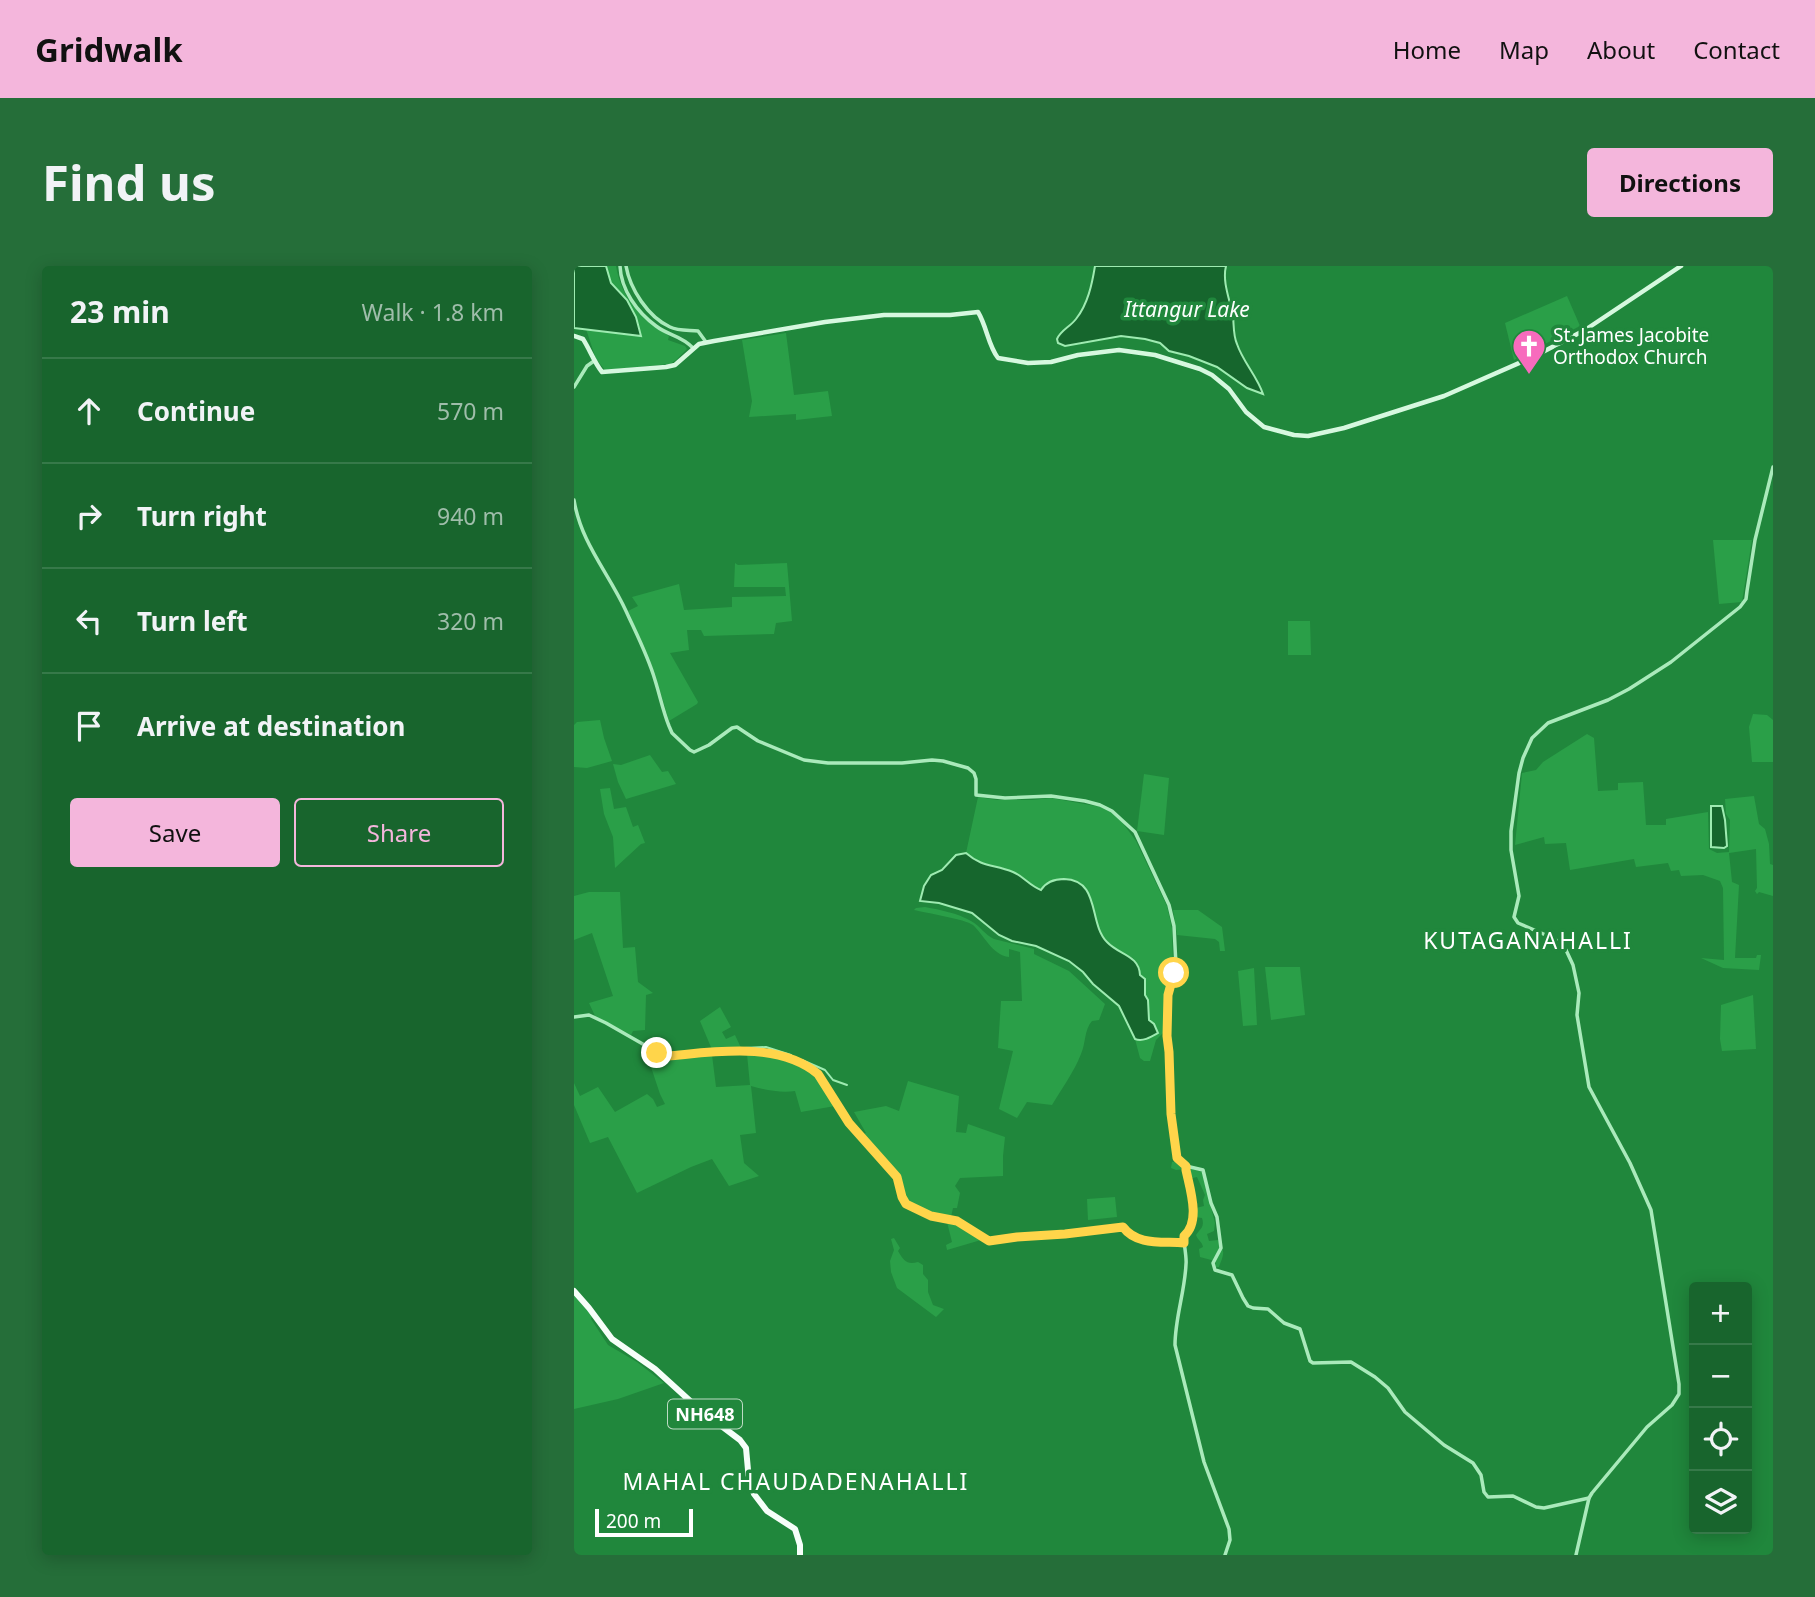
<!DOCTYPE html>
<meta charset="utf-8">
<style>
body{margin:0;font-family:"Noto Sans",sans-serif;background:#256e39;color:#f1f3f6}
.controls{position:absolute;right:21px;bottom:21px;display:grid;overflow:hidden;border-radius:7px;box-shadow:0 4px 18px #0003}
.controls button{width:63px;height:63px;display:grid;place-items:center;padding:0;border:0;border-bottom:2px solid #367949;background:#18652d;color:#f1f3f6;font:35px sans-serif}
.scale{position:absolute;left:21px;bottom:18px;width:98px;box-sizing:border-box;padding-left:7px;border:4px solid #fff;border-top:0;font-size:19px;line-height:24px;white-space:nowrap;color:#fff;-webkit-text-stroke:5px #20873c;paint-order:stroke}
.stop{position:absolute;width:21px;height:21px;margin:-16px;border:5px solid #ffd54a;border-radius:50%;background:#fff}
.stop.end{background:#ffd54a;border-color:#fff;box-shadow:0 2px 7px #0008}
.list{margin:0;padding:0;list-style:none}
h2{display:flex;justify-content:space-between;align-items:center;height:91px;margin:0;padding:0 28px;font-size:30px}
h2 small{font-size:23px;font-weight:400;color:#9fbdaa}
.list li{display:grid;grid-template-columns:46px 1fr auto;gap:21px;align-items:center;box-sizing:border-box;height:105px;padding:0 28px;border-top:2px solid #367949}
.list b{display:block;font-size:26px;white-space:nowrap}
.list em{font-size:23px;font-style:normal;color:#9fbdaa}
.actions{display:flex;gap:14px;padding:21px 28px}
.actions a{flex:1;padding:16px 0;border:2px solid #f4b6dc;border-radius:7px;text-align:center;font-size:24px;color:#f4b6dc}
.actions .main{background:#f4b6dc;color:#111}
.icon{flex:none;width:38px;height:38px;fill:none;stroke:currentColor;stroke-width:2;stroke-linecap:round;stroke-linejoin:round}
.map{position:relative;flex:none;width:1199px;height:1289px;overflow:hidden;border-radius:7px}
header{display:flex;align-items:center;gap:42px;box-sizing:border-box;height:98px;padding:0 35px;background:#f4b6dc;color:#111}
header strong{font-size:33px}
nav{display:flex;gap:38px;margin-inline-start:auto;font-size:24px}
.intro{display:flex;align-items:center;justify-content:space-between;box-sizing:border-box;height:168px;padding:0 42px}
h1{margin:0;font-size:49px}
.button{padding:18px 32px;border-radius:7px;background:#f4b6dc;color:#111;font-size:24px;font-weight:700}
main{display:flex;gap:42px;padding:0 42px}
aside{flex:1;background:#18652d;border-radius:7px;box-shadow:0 4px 18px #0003}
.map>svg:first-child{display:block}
.green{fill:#2a9f48}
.water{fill:#16662d;stroke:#9eebb1;stroke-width:2}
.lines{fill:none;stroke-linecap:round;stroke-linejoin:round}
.stream{stroke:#9eebb1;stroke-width:2}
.tertiary{stroke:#aaeabb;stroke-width:3.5}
.secondary{stroke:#d6f8df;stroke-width:4.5}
.trunk{stroke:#f6fef9;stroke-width:6}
.route{stroke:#ffd54a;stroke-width:9}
.labels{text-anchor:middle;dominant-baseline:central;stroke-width:7;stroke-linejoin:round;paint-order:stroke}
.shield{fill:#20873c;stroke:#bcdbc4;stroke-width:2}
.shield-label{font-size:18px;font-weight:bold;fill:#fff}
.poi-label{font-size:19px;fill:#fff;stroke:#20873c;text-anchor:start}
.water-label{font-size:21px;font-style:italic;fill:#fbfefc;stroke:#20873c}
.quarter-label{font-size:23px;letter-spacing:2px;fill:#fff;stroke:#20873c}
</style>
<header>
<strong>Gridwalk</strong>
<nav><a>Home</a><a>Map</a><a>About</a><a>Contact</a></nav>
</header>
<div class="intro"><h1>Find us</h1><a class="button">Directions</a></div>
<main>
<aside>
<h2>23 min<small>Walk · 1.8 km</small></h2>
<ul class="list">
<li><svg class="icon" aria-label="ahead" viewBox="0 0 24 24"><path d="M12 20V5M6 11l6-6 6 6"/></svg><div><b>Continue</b></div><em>570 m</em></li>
<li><svg class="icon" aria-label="right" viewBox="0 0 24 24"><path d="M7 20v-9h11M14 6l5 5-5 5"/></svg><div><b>Turn right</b></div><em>940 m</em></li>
<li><svg class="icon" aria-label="left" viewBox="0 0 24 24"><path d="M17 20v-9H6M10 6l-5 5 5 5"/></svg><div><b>Turn left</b></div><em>320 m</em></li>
<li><svg class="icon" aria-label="arrive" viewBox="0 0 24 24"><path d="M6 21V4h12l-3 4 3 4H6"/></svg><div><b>Arrive at destination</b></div></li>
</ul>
<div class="actions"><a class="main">Save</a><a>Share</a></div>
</aside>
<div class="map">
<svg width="1199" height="1289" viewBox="0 0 1199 1289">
<rect width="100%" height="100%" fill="#20873c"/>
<g class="green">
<path d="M32,0H42C48,34 67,52 95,70L94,74L111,80L113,83L102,94L96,98L31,104L22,93L12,63L66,70L53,34L37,17Z"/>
<polygon points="993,30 1006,60 940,94 931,57"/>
<polygon points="212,67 220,129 254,125 258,150 222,154 222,148 175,151 178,135 168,74"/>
<polygon points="1139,274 1178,274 1168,336 1145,338"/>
<polygon points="161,297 164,299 213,297 218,355 202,357 200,368 130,370 127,364 113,364 115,384 96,387 124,436 123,438 95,455 81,408 54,345 64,340 58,331 105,318 110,344 158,341 158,331 212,330 211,321 160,321"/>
<polygon points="714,355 736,355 737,389 714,389"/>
<polygon points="1179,448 1193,449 1199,454 1199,496 1178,496 1175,461"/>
<polygon points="26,454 30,472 38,495 13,502 0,501 0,459 3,456"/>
<polygon points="1013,468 1020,472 1024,525 1044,524 1044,517 1069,516 1072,559 1092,559 1092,553 1134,546 1135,583 1143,587 1155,586 1156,554 1152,548 1151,533 1180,530 1185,558 1191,563 1195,578 1196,598 1199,599 1199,630 1185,626 1183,628 1181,625 1183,622 1182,583 1155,587 1158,616 1165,619 1161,692 1182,692 1183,689 1187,689 1185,704 1149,702 1127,692 1150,694 1149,622 1146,615 1129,609 1107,610 1105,604 1097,605 1094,597 1062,601 1060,593 996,604 992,577 971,578 970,571 941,579 948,507 962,504 969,496"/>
<polygon points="76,489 88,506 94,505 102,518 52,533 44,516 39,498 47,499"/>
<polygon points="570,508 595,512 590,569 563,565"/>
<polygon points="36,522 40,543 52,541 59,561 64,559 71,577 67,578 41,602 39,571 30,548 26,523"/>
<path d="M404,531L423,534H458L477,532L527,541L538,546L548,556L562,575L593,640L598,662L599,698L591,739V765L582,774L576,795H570L566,792L561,773C569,776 576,771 584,767L580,758L575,755L574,734L571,729V713L565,709L559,692C519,676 526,656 513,623C497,616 478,606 467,625C456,620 449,610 439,606C420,598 409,602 392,587Z"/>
<polygon points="15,626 46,626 49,682 61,681 64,716 79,727 72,729 71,764 59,765 57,769 21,750 15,737 39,730 18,667 0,674 0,630"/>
<path d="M351,641C367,644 383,647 397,655C406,660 411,669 420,673L460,683V688L495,705L531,738L525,754L518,755C510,764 512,777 507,788C500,806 488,822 478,839L453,836L443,852L425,843L439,785L424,782L427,735H448L446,686L435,683V691C418,689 410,669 399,659C391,653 352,647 340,644L342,642Z"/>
<polygon points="599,644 624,644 648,661 651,685 646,685 645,676 641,673 603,669"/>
<polygon points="691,701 726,701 731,749 697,754"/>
<polygon points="680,702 683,759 669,760 664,705"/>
<polygon points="1179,729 1182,783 1148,785 1146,773 1147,739"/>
<polygon points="146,741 157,761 148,766 152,773 161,769 168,784 139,786 126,755"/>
<path d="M74,785C95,795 116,790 138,789L142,821L176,819L173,788C195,787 230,792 244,811C251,820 256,830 261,840L227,846L221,825C207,827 191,824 177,820L182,867L166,869L170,897L185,910L155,920L138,893L117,901L63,927L34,871L16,877L0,839V817L6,830L24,821L41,846L73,828L79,833L83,841L91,838L86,828L75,795L72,796L71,790Z"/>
<path d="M334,815L385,830L382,866L392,867L394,858L431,871L429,890V910L386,912L381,920L386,927L383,942H379L377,951C360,948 344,945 330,933V922L327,911L289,868L292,867L280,846L312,840L325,845Z"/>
<path d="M602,895L608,900L628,906L641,957L640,965L633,968L635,975L644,974C645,978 648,981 649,985C650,990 646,997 645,1001H642L641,995L626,991L625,983L629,981C628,975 624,975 622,969C626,963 631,961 628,952L621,951L622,942L630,940L629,934L631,929L623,911L614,913L612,903L602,904L597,902L598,896Z"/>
<polygon points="541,931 543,951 514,954 513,933"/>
<polygon points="373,956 384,958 407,974 373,984 372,979 378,976"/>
<path d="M320,972L326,982L324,985C330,995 333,999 344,996L349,999V1008L354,1014V1026L359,1039L370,1043L362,1051L323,1022L317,1006L316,995L320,984L317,973Z"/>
<polygon points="0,1029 18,1050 17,1053 34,1079 63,1096 90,1117 44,1133 0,1143"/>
</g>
<g class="water">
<polygon points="0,0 32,0 37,17 53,34 62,51 67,70 0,62"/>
<path d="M521,0H652C648,16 656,34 659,50C660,59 659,69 663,78C669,96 683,110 689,128L673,122L643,101L615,90L595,85L586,77L571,73L547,70L491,80L484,77L483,73C487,64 496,61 502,53C514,38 518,18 521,0Z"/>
<polygon points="1137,540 1148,540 1151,554 1153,580 1150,582 1137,581"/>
<path d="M392,587C409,602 420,598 439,606C449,610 456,620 467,624C472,616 479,613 490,613C527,614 514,657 533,676C545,689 565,689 566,709L571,713V729L574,734L575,754L580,758L584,767C577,771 569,776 561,773L545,740L519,718L509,706L495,695L462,680L438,675L425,669L398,647L365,637L346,635L350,620L357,609L368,604L382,589Z"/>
</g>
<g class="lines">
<g class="stream">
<polyline points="169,782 192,781 217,789"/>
<polyline points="228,794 251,804 259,814 273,819"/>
</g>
<g class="tertiary">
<path d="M46,0C47,24 63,46 82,60C95,70 107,69 119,82"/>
<path d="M52,0C56,23 74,51 96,61C104,65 115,64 124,65L132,76"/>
<polyline points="0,121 13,100 20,95"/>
<path d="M0,234C7,277 34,306 52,345C62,367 74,390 81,414C86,430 89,445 95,460L98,467L116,484L120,486L135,479L158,462L163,461L184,475L230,494L254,497H328L358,494L369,495L394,502L400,507L402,513V529L431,532L477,530L511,535L526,539L538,545L561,566L595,639L600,660L602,700L594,729L593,770L595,786L598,857L603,892L612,900L629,904L637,937L643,951L647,982L639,997L641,1004L658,1009L669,1032L674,1040L679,1042L694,1043L710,1057L726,1063L736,1095L739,1097L777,1096L801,1111L814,1122L831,1146L870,1179L899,1197L907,1209L910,1226L914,1231L939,1230L962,1241L970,1242L1015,1232"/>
<path d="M0,751L15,749L32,757L88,789L180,786H193L221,794L244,808L275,857L323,911L330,936L335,940L357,950L383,955L415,975L549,961C563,981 589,975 610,977"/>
<path d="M612,900V904C616,923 623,943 616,963C615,966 611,968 610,971C609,973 613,992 612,998C611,1025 601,1052 601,1079L630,1196L655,1263L656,1274L651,1289"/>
<polyline points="1002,1289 1015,1232 1018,1227 1073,1161 1098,1139 1105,1128 1105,1118 1077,944 1056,897 1015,821 1003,749 1005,727 999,699 992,684 981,673 944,657 940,651 945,630 937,584 937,565 945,507 949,492 958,472 974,457 1034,434 1055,423 1097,396 1166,341 1172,333 1173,325 1181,274 1199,201"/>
</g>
<path class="secondary" d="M0,70L9,73C16,84 20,96 28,106L92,101L101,99L125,78L140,75L251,56L310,49H376L404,46C413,61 414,79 424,92L454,97L477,96L504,89L545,84L581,89L626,103L638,109L655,123L672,146L690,161L720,169L734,170L770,162L870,130L959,91L1011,64L1107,0"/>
<polyline class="trunk" points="0,1025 15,1042 38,1073 81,1103 125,1143 166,1174 172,1182 175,1215 180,1228 193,1245 221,1263 226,1279 226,1289"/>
</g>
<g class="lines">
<path class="route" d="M83,787L94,790C141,786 204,775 244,808L275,857L323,911L328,931L332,938L357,950L383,955L415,975L443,971L491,968L549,961C563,980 589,975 610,977V970C627,956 616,923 612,904V900L603,892L597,848L595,786L593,770L594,729L600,707"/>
</g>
<defs>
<symbol id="church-pin" viewBox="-11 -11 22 30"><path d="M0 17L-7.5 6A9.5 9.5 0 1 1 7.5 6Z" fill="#f76bbd" stroke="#20873c"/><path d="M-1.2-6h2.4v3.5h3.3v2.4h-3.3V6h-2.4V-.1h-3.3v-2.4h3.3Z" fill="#fff"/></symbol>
</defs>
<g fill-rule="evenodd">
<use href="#church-pin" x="936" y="61" width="38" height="52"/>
</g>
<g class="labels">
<rect class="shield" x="94" y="1133.5" width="74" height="29" rx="5"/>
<g class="shield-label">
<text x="131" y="1148">NH648</text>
</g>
<g class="poi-label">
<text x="979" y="69">St. James Jacobite<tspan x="979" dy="22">Orthodox Church</tspan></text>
</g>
<g class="water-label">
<text x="613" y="43">Ittangur Lake</text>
</g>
<g class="quarter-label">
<text x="954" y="674">KUTAGANAHALLI</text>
<text x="222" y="1215">MAHAL CHAUDADENAHALLI</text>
</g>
</g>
</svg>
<div class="controls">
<button>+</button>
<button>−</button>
<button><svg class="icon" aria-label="locate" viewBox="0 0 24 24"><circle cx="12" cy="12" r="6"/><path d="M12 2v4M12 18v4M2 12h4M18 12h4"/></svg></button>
<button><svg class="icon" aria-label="layers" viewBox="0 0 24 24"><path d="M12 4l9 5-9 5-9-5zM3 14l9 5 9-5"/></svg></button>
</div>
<div class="scale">200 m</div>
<div class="stop" style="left:600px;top:707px"></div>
<div class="stop end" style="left:83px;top:787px"></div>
</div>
</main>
